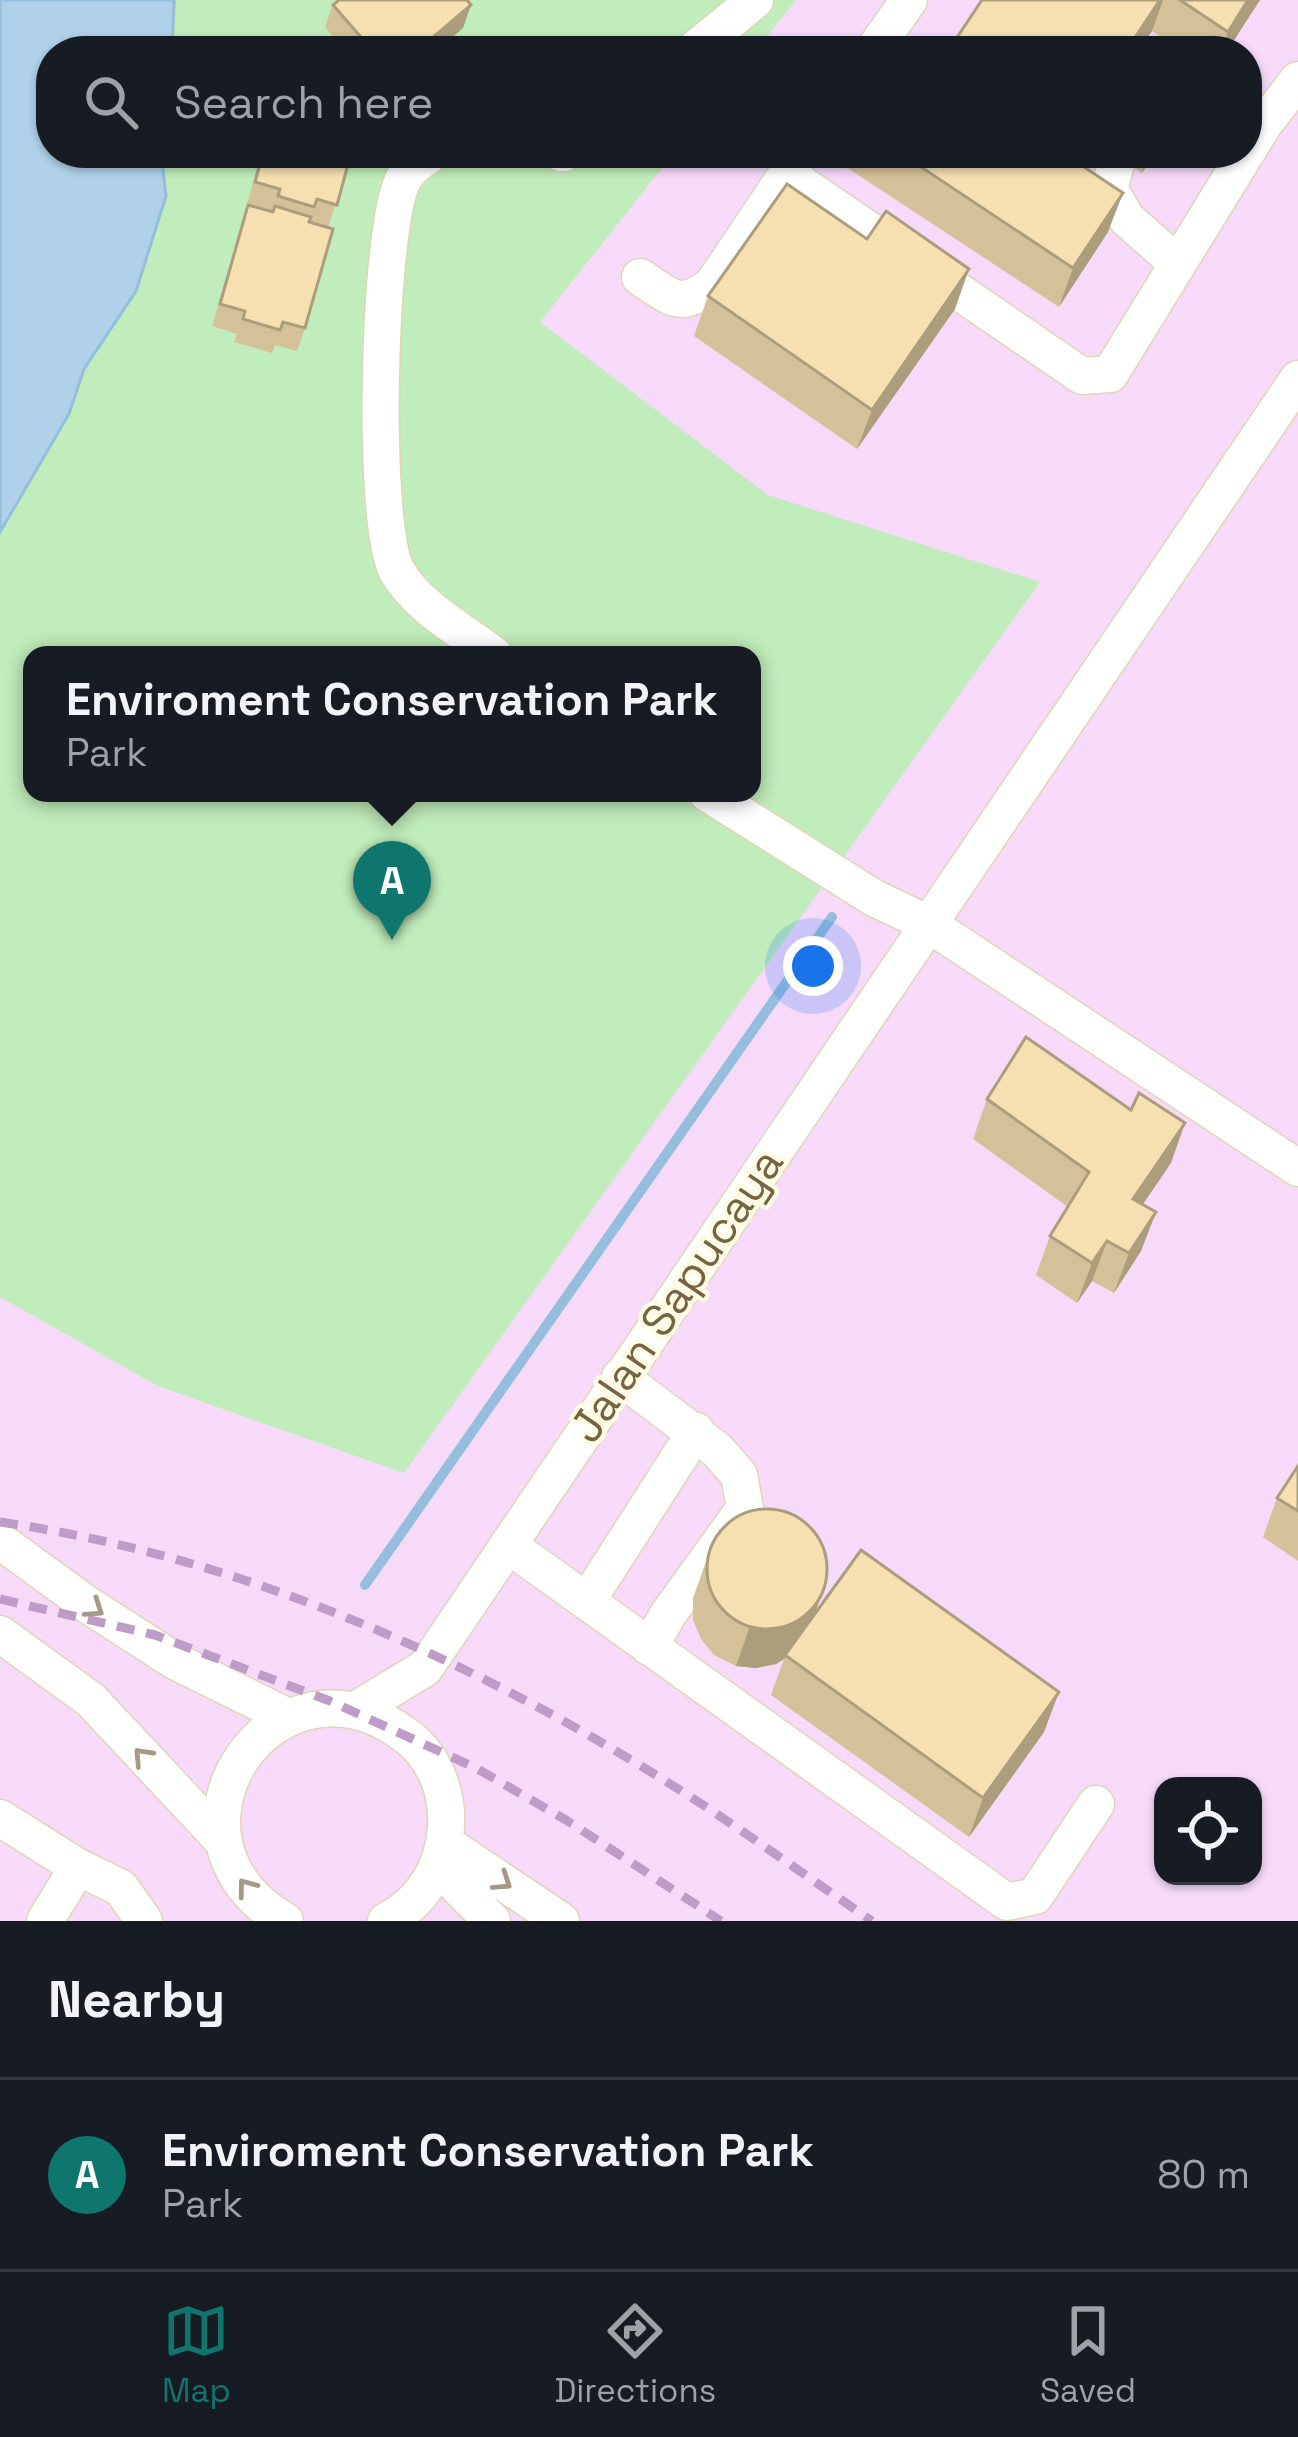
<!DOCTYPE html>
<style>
body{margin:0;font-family:"Space Grotesk",sans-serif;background:#242831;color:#f1f3f6}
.controls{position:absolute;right:36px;bottom:36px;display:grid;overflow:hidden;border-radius:24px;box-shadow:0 3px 9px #0004}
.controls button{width:108px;height:108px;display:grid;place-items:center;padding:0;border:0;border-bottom:3px solid #363941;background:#171b24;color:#f1f3f6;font:60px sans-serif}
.you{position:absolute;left:813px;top:966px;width:42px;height:42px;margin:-30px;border:9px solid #fff;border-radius:50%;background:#1a73e8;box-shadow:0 0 0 18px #1a73e833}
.badge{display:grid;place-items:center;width:78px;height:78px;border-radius:50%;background:#0f766e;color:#fff;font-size:39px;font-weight:700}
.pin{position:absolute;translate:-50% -99px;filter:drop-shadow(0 3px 6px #0008)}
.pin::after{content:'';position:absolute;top:63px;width:42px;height:36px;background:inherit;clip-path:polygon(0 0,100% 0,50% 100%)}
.popup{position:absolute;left:23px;top:646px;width:738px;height:156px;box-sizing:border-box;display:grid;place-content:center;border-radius:24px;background:#171b24;filter:drop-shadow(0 3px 9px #0005);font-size:39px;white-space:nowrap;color:#9ea1a6}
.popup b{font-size:45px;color:#f1f3f6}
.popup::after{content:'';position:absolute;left:50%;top:100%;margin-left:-24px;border:24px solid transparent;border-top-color:#171b24}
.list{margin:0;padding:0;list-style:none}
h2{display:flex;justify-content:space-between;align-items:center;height:156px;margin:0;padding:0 48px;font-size:51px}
h2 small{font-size:39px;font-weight:400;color:#9ea1a6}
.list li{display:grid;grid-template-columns:78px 1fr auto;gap:36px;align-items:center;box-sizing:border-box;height:192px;padding:0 48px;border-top:3px solid #363941}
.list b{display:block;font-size:45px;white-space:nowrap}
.list p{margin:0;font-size:39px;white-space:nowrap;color:#9ea1a6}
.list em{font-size:39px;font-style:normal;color:#9ea1a6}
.icon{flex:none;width:66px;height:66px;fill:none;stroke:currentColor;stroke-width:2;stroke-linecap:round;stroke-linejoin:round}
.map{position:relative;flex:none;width:1298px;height:1921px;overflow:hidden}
.search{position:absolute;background:#171b24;box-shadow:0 3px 9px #0004;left:36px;right:36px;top:36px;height:132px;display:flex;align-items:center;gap:30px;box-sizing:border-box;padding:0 42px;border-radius:48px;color:#9ea1a6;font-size:45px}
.sheet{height:348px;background:#171b24}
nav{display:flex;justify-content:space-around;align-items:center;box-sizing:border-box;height:168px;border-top:3px solid #363941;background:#171b24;font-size:33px;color:#9ea1a6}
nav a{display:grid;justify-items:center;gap:6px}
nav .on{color:#0f766e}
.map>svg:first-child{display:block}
.education{fill:#f7dafa;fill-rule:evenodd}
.green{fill:#c1ecbb;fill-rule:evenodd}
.water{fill:#b0d1e9;stroke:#95bedc;stroke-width:3}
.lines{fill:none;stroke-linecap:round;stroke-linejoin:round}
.stream{stroke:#95bedc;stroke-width:10}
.minor-casing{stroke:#e0d5b6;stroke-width:39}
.minor{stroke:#fff;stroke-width:36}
.rail{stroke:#bf9cc7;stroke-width:9;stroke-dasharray:18 12;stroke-linecap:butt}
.wall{fill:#d4c199}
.shaded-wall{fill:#ac9d7d}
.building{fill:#f6e0b2;stroke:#ac9d7d;stroke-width:3}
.oneway{stroke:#a59a85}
.labels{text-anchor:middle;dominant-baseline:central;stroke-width:9;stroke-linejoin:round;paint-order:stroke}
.street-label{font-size:45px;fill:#756344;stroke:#fffce5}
</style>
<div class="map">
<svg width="1298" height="1921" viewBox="0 0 1298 1921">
<rect width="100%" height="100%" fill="#fefadd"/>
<path class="education" d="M0,0H1298V1921H0ZM51,51H1247V153H51ZM32,655H752V793H32ZM1163,1786H1253V1876H1163Z"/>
<path class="green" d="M0,0H796L755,51H51V153H674L540,322L768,495L1040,582L404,1473L158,1386L0,1297ZM32,655H752V793H32Z"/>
<polygon class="water" points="0,0 174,0 174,4 172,51 51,51 51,153 161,153 166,196 136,291 84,369 69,414 0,532"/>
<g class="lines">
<polyline class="stream" points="365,1585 832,917"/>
<defs>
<g id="minor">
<polyline points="693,51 755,0"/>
<polyline points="873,51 909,0"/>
<path d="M432,153C422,159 410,168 404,178C378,222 371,525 397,571C417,607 463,631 494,655"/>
<polyline points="561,153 564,153"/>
<polyline points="1118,157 1109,189 1127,219 1178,264"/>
<polyline points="787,174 1082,376 1110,374 1264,124 1298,80"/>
<path d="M640,277C671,297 680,311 713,284L799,156"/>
<polyline points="707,793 874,898 927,923 1298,1168"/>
<polyline points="620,1377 717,1450 739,1475 745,1508 669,1613 649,1647"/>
<polyline points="0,1541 88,1605 175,1661 288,1717"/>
<polyline points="508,1545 1007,1902 1035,1896 1096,1804"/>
<polyline points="587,1601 696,1431"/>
<polyline points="0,1634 91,1700 222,1840"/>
<polyline points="356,1710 425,1668 1298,379"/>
<polyline points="0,1818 78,1867 121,1888 144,1921"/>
<polyline points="445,1843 561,1921"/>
<polyline points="438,1867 492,1921"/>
<polyline points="45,1921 78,1867"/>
<path d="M285,1921C139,1836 275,1634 408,1737C435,1758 448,1793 446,1826C444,1867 423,1902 386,1921"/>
</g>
</defs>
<use href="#minor" class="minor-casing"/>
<use href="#minor" class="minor"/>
<g class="rail">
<path d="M0,1522C243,1557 477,1661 683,1792C747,1833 809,1878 872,1921"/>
<polyline points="0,1599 155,1635 330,1701 476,1768 566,1820 721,1921"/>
</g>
</g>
<g class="wall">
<polygon points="982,0 1260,0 1227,51 1182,51 1152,31 1138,51 948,51"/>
<polygon points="333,5 463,28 436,51 345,51 325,27"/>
<polygon points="261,153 351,153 328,228 305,328 297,351 275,345 272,353 234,342 237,334 212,326 248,205 247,204"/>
<polygon points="851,153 1079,153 1074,160 1108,232 1059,307 846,167"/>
<polygon points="1112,153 1155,153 1142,173"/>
<polygon points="708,296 955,309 857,449 694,336"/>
<polygon points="987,1099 1171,1163 1143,1204 1156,1212 1141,1251 1114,1293 1092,1281 1077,1303 1036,1275 1050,1236 1068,1207 973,1139"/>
<polygon points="1298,1466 1298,1561 1263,1537 1277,1498"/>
<polygon points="714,1539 821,1596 814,1616 1044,1732 969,1837 771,1695 784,1659 776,1664 756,1668 736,1666 714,1655 701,1639 693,1620 693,1598"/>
</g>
<g class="shaded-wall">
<polygon points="1160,0 1163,0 1152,31 1138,51 1126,51"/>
<polygon points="1248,0 1260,0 1227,51 1221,51 1228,32"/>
<polygon points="471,5 463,28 436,51 417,51"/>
<polygon points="1149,153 1155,153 1142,173"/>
<polygon points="1123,193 1108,232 1059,307 1073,268"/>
<polygon points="969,269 955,309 857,449 872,410"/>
<polygon points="1185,1123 1171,1163 1119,1239 1133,1199"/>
<polygon points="1156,1212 1141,1251 1114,1293 1129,1253"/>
<polygon points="1107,1241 1092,1281 1077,1303 1092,1263"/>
<polygon points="821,1596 807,1636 784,1659 776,1664 756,1668 736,1666 750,1626"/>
<polygon points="1059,1692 1044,1732 969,1837 983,1798"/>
</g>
<g class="building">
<polygon points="339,0 467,0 471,5 417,51 373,51 333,5"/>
<polygon points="982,0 1160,0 1126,51 948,51"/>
<polygon points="1180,0 1248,0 1228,32"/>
<polygon points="263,153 351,153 337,205 317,199 314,207 278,196 280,189 255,182"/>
<polygon points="900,153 1067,153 1066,155 1123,193 1073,268"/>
<polygon points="787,184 867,239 886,211 969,269 872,410 708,296"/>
<polygon points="248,205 273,212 275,206 311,217 309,222 333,229 305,328 283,322 280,330 243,319 245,311 220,304"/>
<polygon points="1026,1037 1131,1110 1139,1093 1185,1123 1133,1199 1156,1212 1129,1253 1107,1241 1092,1263 1050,1236 1089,1172 987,1099"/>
<polygon points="1298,1466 1298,1511 1277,1498"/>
<circle cx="767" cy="1569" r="60"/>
<polygon points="861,1550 1059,1692 983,1798 785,1655"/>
</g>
<defs><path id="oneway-chevron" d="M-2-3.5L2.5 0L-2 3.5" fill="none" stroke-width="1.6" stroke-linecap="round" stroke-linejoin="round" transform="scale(3)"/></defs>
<g class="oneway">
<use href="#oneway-chevron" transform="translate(95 1609) rotate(34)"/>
<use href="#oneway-chevron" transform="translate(142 1756) rotate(-133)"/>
<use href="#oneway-chevron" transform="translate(503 1882) rotate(34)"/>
<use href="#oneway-chevron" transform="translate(246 1887) rotate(-127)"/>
</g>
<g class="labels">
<g class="street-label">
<text transform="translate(676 1295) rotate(-56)">Jalan Sapucaya</text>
</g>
</g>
</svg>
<div class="controls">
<button><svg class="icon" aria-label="locate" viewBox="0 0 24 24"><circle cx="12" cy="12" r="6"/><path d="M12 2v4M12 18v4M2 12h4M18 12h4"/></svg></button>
</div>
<div class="you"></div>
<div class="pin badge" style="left:392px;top:940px">A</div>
<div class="popup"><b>Enviroment Conservation Park</b>Park</div>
<div class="search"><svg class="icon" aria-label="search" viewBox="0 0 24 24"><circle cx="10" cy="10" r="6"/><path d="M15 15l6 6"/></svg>Search here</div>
</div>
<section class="sheet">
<h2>Nearby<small></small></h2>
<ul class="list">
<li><span class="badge">A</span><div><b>Enviroment Conservation Park</b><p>Park</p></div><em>80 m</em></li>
</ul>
</section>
<nav>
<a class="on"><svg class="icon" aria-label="map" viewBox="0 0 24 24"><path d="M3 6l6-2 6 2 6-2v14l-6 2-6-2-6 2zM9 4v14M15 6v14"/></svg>Map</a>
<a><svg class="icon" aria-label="directions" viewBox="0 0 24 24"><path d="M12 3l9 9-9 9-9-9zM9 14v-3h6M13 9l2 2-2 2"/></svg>Directions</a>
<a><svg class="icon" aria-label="saved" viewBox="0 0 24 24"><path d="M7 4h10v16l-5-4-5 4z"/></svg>Saved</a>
</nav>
